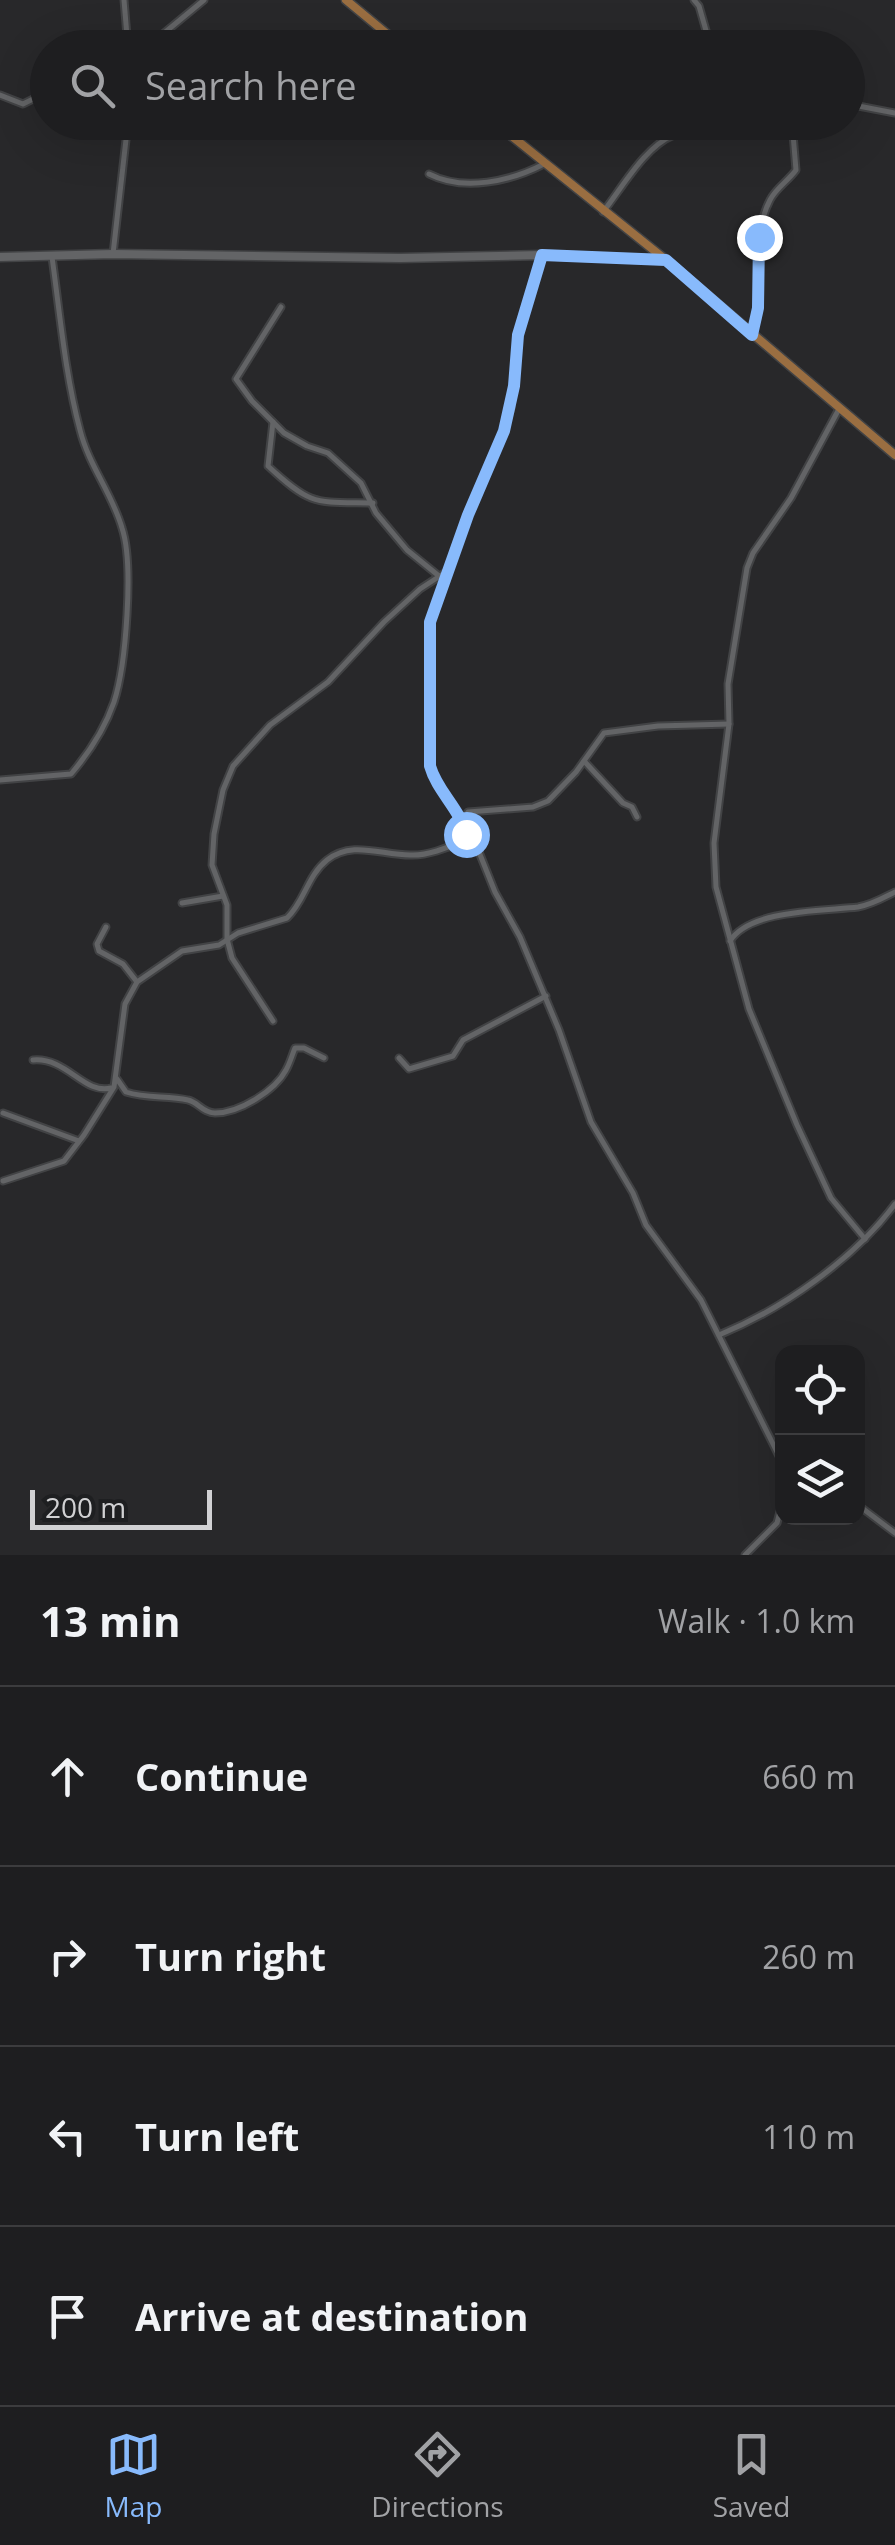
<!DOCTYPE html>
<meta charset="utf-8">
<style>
body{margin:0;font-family:"Open Sans",sans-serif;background:#262729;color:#f1f3f6}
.controls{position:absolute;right:30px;bottom:30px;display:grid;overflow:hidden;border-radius:20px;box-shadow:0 10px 40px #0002}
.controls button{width:90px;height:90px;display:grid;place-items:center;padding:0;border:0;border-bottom:2px solid #3c3c3e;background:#1e1e20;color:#f1f3f6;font:50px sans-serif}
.scale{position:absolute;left:30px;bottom:25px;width:182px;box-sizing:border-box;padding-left:10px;border:5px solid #d1d1d3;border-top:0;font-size:28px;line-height:35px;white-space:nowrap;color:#d1d1d3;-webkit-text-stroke:8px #1e1f21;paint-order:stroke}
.stop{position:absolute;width:30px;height:30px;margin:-22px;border:8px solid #88bafc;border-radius:50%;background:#fff}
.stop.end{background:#88bafc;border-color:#fff;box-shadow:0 2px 10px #0008}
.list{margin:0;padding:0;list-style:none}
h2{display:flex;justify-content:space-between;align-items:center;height:130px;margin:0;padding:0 40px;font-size:42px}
h2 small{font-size:32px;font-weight:400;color:#a1a2a5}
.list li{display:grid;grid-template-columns:65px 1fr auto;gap:30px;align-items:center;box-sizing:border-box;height:180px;padding:0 40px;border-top:2px solid #3c3c3e}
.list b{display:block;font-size:38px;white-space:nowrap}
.list em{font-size:32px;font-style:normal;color:#a1a2a5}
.icon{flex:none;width:55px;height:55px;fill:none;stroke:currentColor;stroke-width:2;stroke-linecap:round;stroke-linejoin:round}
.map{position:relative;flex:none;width:895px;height:1555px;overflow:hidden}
.search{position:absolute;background:#1e1e20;box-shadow:0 10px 40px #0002;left:30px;right:30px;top:30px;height:110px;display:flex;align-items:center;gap:25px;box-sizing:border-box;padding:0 35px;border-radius:55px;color:#a1a2a5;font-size:38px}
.sheet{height:850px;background:#1e1e20}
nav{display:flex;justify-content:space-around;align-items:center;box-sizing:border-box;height:140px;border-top:2px solid #3c3c3e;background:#1e1e20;font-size:28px;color:#a1a2a5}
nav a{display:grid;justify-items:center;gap:5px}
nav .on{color:#88bafc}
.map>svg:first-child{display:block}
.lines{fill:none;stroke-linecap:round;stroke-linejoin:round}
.minor-casing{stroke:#424345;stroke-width:9}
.secondary-casing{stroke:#424345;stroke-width:11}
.primary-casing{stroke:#424345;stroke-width:11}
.minor{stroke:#636466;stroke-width:5}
.secondary{stroke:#636466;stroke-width:8}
.primary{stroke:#9a6e41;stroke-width:8}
.route{stroke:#88bafc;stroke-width:12}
</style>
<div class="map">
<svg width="895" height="1555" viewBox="0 0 895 1555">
<rect width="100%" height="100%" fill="#28282a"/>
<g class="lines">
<defs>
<g id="minor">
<polyline points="124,0 128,48"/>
<polyline points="694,0 699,6 711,48"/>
<polyline points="146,48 204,0"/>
<polyline points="0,95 23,104 35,98 48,98"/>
<polyline points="848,104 895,113"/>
<path d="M429,174C464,192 511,181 544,164"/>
<path d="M603,212C622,188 645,146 674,135C693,128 717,127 738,122"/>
<polyline points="113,254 128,122"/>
<polyline points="542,255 519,335 511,408 504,431 468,515 431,622 430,765 433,776 477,847 495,892 520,937 559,1030 591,1122 633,1193 646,1225 701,1300 782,1462"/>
<polyline points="281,307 236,379 252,401 284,433 307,446 328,453 361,483 376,513 407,550 439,576"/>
<path d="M751,335C771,298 747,244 770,200C776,188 788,181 796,170L792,122"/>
<polyline points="839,409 791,498 753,553 747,568 728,684 729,724 714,843 716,887 749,1009 797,1125 831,1198 865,1239"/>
<path d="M273,422L268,466C312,507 316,502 373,503"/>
<polyline points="584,761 623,803 632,807 637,817"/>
<path d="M0,780L71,774C88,754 105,728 114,702C126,665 134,564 122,528C112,493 89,466 80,430C65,374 60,314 52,257"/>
<polyline points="463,821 468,812 533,807 548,801 576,772 604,733 658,726 729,724"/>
<polyline points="182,903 223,896"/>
<polyline points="106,927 97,944 99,951 123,964 137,982"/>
<path d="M730,941C750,909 825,911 858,907C871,905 883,898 895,892"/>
<polyline points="273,1021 232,958 227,939 227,905 212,865 214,834 223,790 233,766 270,725 328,682 384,622 420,589 446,572"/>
<polyline points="399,1058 409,1069 453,1056 463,1040 546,996"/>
<path d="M33,1060C67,1057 84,1095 111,1088"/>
<path d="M117,1079L126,1092C147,1099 168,1095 188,1100C198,1102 203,1113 215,1113C239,1113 275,1091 286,1070C290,1063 292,1055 295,1048H304L324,1058"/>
<polyline points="3,1113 79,1141"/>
<path d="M3,1181L64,1161L84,1135L114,1087L125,1004L137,982L182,951L219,945L238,933L287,918C305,901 307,876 327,860C352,840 381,855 410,855C426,856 448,848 462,841L465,832"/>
<path d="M719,1335C783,1309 854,1259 895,1204"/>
<polyline points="858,1505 895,1533"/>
<polyline points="745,1555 777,1523 782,1504"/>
</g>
<polyline id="secondary" points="0,257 113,254 400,258 542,255 666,260"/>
<g id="primary">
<polyline points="346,0 404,48"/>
<polyline points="494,122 666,260 895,455"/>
</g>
</defs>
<use href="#minor" class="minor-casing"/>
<use href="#secondary" class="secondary-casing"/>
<use href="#primary" class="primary-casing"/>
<use href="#minor" class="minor"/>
<use href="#secondary" class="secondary"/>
<use href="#primary" class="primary"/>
</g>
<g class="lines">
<path class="route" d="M466,834C460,809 437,791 430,766V622L468,515L504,431L514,386L518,335L542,255L666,260L752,335L758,308L759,237"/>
</g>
</svg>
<div class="controls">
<button><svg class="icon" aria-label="locate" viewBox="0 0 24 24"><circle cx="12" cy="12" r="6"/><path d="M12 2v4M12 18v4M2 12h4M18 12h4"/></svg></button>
<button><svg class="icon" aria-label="layers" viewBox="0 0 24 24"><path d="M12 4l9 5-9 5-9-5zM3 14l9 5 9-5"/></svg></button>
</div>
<div class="scale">200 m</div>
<div class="stop" style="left:466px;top:834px"></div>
<div class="stop end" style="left:759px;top:237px"></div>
<div class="search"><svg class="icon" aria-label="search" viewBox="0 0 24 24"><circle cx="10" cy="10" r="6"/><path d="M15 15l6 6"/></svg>Search here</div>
</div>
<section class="sheet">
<h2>13 min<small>Walk · 1.0 km</small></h2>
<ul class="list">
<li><svg class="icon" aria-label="ahead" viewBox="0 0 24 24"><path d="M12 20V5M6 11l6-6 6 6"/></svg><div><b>Continue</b></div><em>660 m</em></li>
<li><svg class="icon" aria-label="right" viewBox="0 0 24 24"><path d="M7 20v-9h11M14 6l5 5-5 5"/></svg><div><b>Turn right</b></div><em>260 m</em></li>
<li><svg class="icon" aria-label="left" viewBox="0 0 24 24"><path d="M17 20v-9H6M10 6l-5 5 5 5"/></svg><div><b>Turn left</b></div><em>110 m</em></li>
<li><svg class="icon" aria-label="arrive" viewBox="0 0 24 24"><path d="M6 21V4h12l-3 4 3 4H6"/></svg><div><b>Arrive at destination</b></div></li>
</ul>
</section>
<nav>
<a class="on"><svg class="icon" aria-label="map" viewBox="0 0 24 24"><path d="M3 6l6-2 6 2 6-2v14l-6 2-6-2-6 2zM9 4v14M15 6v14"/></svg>Map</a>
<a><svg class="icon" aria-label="directions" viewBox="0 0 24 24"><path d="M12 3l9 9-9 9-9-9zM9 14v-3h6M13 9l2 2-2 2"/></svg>Directions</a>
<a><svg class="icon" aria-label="saved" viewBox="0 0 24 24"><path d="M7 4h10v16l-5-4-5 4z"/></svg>Saved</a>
</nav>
